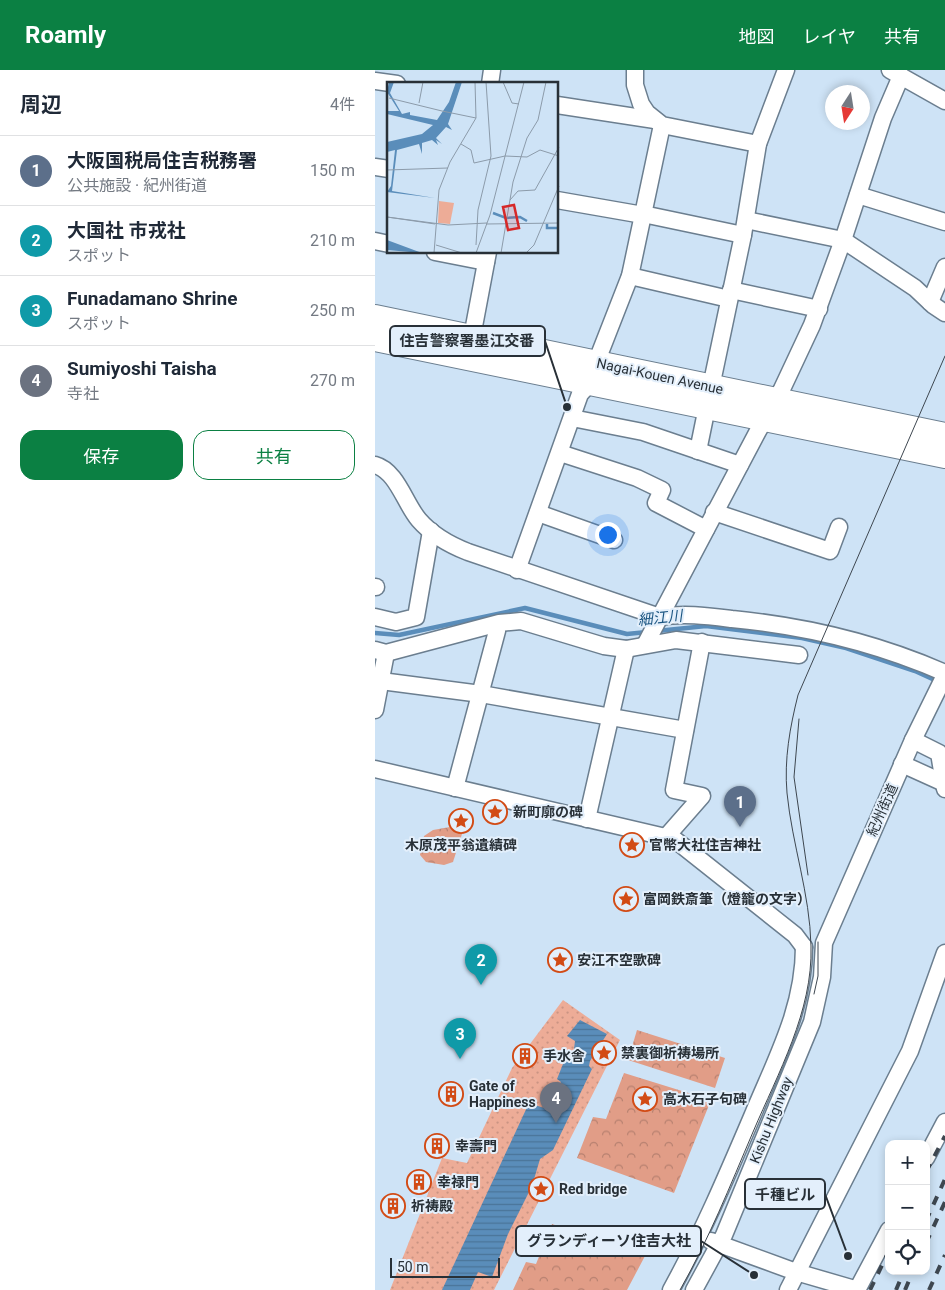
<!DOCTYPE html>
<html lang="ja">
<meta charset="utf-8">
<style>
body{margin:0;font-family:Roboto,"Noto Sans JP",sans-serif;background:#f2f2f3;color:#1f2937}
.controls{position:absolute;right:15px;bottom:15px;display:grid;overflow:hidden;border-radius:10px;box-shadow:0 2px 8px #0003}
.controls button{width:45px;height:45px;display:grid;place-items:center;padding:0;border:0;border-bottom:1px solid #e0e1e3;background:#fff;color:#1f2937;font:25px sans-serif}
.compass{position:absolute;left:450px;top:15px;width:45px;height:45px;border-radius:50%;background:#fff;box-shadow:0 2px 8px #0003;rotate:192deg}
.scale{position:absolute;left:15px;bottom:12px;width:110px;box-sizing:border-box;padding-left:5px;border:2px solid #283037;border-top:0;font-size:14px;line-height:18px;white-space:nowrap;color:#283037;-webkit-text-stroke:4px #e3effb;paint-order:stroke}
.you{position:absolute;left:232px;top:464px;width:18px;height:18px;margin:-12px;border:4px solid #fff;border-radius:50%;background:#1a73e8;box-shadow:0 0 0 8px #1a73e833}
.badge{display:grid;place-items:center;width:32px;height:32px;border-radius:50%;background:#0b8043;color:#fff;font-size:16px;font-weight:700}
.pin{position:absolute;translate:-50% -41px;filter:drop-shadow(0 1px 2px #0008)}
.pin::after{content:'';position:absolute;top:26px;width:18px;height:15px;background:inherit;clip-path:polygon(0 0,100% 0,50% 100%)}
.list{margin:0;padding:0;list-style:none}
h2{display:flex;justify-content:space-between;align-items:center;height:65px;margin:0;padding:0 20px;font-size:21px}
h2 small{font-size:16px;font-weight:400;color:#747a83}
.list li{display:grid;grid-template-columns:32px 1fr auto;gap:15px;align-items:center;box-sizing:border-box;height:70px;padding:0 20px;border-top:1px solid #e0e1e3}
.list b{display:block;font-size:19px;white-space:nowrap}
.list p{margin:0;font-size:16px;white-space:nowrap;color:#747a83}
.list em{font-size:16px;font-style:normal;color:#747a83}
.actions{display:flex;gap:10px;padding:15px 20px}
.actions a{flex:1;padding:11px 0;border:1px solid #0b8043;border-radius:15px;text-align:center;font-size:18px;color:#0b8043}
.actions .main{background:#0b8043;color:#fff}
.icon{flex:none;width:28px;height:28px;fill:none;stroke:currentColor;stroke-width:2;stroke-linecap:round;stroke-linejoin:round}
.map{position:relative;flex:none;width:570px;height:1220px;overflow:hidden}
header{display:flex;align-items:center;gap:30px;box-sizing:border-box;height:70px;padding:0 25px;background:#0b8043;color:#fff}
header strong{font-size:24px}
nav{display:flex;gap:28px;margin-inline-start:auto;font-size:18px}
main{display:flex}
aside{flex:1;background:#fff}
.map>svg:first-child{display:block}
.forest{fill:url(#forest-crowns)}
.park{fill:url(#park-dots)}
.water{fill:url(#water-rules)}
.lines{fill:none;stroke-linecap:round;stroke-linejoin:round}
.stream{stroke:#5a8dba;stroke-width:4.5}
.minor-casing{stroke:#6b7e8f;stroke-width:19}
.highway-casing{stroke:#6b7e8f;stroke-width:26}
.minor{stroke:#fff;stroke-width:16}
.highway{stroke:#fff;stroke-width:24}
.tram{stroke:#3e4750;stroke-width:1}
.rail{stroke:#3e4750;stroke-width:4;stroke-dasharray:9 9;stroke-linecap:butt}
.labels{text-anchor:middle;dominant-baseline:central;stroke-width:4;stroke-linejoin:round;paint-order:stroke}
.street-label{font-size:14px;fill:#283037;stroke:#e3effb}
.poi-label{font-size:14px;font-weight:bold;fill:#283037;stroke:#e3effb;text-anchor:start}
.water-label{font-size:15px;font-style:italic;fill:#1c5682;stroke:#e3effb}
.inset-river{fill:none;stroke:#5a8dba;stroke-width:2.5}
.inset-road{fill:none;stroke:#8c9baa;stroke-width:1}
.view{fill:#d62828;fill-opacity:0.15;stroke:#d62828;stroke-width:2.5}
.inset-edge{fill:none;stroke:#283037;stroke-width:2.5}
.leader{fill:none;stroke:#283037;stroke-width:2}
.callout-dot{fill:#283037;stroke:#e3effb;stroke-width:2}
.callout{fill:#e3effb;stroke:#283037;stroke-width:2}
.callout-label{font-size:15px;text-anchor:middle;font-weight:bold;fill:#283037}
</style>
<header>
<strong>Roamly</strong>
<nav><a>地図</a><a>レイヤ</a><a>共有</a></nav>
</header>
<main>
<aside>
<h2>周辺<small>4件</small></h2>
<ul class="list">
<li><span class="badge" style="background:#5c6f8a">1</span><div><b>大阪国税局住吉税務署</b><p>公共施設 · 紀州街道</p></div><em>150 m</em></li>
<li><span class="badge" style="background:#0f9aa8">2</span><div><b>大国社 市戎社</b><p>スポット</p></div><em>210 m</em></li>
<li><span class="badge" style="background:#0f9aa8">3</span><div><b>Funadamano Shrine</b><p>スポット</p></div><em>250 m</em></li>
<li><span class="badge" style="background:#6b7280">4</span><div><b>Sumiyoshi Taisha</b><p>寺社</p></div><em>270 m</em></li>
</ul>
<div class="actions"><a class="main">保存</a><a>共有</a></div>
</aside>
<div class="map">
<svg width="570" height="1220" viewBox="0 0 570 1220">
<defs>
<pattern id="forest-crowns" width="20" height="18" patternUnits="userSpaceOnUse" patternTransform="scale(1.25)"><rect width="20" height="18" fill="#e19d87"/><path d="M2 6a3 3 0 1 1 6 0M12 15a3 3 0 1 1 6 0" fill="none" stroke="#b6806f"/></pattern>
<pattern id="park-dots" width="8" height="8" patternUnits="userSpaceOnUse" patternTransform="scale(1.25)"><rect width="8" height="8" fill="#edac97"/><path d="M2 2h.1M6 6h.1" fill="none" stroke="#cb9483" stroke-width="1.8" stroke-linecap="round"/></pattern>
<pattern id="water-rules" width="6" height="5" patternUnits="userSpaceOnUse" patternTransform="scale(1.25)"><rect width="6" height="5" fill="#5a8dba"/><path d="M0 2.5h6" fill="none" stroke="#4a7498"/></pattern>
</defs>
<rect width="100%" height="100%" fill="#cee3f6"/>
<g class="forest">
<polygon points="75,757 82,758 87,764 78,792 69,795 51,792 45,785 49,766 58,760"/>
<polygon points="262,960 350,988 340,1018 253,990"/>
<polygon points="249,1003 336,1030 299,1123 202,1088 218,1047 231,1049"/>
<polygon points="177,1154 270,1186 252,1220 138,1220 151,1192 161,1194"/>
</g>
<polygon class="park" points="188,930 245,970 119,1220 15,1220 67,1088 92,1093 137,998"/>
<polygon class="water" points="205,950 232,964 215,991 214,996 217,999 178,1080 165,1089 157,1116 133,1164 117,1207 103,1202 95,1220 67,1220 154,1033 175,1040 186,1012 182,1009 190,989 198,987 200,971 192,966"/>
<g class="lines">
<g class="stream">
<polyline points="282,561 331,556 427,568 471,578 540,601 564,612"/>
<polyline points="0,563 24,565 150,538 252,564 272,562"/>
</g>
<defs>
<g id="minor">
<polyline points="260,0 260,15 266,34 272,43 287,55 383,74"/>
<polyline points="515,0 570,31"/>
<polyline points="0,11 22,14"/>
<polyline points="115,14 117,0"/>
<polyline points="182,35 280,50"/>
<polyline points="0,97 14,99"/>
<polyline points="483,125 570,152"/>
<polyline points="182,130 268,145"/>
<polyline points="268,144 368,165"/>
<polyline points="371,150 468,170 540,218 558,235 570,243"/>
<polyline points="0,171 14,174"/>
<polyline points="60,182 111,192"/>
<polyline points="255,206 354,229"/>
<polyline points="356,220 444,239"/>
<polyline points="555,232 570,197"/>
<polyline points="97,267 113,182"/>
<polyline points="221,293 255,206 287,55"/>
<polyline points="336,317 368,165 383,74 411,0"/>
<polyline points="197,348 268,362 365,395"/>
<polyline points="323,381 332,337"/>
<polyline points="185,383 262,408 287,420 281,433 331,459"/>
<path d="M0,395C22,401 30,434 44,450C57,465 75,475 93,482L285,547C309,543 332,546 357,549C430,556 502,573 570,603"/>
<polyline points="339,442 455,481 464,457"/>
<polyline points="163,443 239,470"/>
<polyline points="142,500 205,324 215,313"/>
<polyline points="0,517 1,517"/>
<polyline points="0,547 21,552 41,547 56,461"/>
<polyline points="270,575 383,361 407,319 437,255 468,170 508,48 526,6"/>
<polyline points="0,580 11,583 124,553 146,551 229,576 251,579 301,570 424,585"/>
<polyline points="6,611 106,624 310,660"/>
<polyline points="0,640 11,583"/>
<polyline points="538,670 564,683 570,719"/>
<polyline points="527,694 569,713"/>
<polyline points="0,699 299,769 420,865 429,877"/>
<polyline points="80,718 122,561"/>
<polyline points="212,749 251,579"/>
<polyline points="291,767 327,726 299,720 327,572"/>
<polyline points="551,1088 570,1052"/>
<polyline points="336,1171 421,1202 483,1220"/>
<path d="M296,1220C328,1162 353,1103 379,1042C402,987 429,937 429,877"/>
<polyline points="319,1220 349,1165 437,952 447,907 449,873 538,670 570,605"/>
<polyline points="413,1220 535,981 570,883"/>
<polyline points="482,1220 514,1160"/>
</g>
<g id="highway">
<polyline points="0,247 570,365"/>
<polyline points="0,269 570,386"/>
</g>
</defs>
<use href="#minor" class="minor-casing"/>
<use href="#highway" class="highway-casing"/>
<use href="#minor" class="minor"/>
<use href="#highway" class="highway"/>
<g class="tram">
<polyline points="424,649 419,707 433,805"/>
<polyline points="439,924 443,906 443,872"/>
<path d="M305,1220C334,1169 355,1116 378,1062C403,1003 438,941 436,876C435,824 417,774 412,723C409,689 415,657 423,625L570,286"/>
</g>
<g class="rail">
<polyline points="551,1102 570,1066"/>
<polyline points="551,1151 570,1109"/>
<polyline points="551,1173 570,1132"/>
<polyline points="495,1220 514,1181"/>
<polyline points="521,1220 529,1201"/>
<polyline points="530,1220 538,1201"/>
<polyline points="554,1220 570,1185"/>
</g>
</g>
<defs>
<symbol id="sight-ring" viewBox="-11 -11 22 22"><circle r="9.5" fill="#e3effb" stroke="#d24b15" stroke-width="1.5"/><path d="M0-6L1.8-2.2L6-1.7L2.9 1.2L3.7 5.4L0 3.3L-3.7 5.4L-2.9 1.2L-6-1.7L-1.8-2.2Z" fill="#d24b15"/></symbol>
<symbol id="building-ring" viewBox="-11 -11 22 22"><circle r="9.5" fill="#e3effb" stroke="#d24b15" stroke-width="1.5"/><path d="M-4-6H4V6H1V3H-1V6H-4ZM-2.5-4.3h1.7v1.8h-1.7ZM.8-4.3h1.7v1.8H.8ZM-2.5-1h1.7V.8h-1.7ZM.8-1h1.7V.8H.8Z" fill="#d24b15"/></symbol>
</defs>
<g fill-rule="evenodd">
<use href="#sight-ring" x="106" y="728" width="28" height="28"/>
<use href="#sight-ring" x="72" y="737" width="28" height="28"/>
<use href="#sight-ring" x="243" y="761" width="28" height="28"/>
<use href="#sight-ring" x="237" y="815" width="28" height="28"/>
<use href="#sight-ring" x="171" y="876" width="28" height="28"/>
<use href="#sight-ring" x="215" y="969" width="28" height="28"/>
<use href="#building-ring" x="136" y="972" width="28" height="28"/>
<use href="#building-ring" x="62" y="1010" width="28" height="28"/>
<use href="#sight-ring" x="256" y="1015" width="28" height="28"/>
<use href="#building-ring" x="48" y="1062" width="28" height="28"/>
<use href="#building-ring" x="30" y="1098" width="28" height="28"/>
<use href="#sight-ring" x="152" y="1105" width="28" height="28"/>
<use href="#building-ring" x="4" y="1122" width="28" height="28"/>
</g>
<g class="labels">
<g class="street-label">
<text transform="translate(285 306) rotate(12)">Nagai-Kouen Avenue</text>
<text transform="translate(507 740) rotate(-66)">紀州街道</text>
<text transform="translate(396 1050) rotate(-68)">Kishu Highway</text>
</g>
<g class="poi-label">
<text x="138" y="742">新町廓の碑</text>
<text x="86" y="775" text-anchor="middle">木原茂平翁遺績碑</text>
<text x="274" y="775">官幣大社住吉神社</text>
<text x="268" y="829">富岡鉄斎筆（燈籠の文字）</text>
<text x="202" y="890">安江不空歌碑</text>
<text x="246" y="983">禁裏御祈祷場所</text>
<text x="168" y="986">手水舎</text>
<text x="94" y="1016">Gate of<tspan x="94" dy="16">Happiness</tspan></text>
<text x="288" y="1029">高木石子句碑</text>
<text x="80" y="1076">幸壽門</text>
<text x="62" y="1112">幸禄門</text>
<text x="184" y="1119">Red bridge</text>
<text x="36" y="1136">祈祷殿</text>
</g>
<g class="water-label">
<text transform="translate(285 548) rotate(-6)">細江川</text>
</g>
</g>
<g transform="translate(12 12)">
<rect width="171" height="171" fill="#cee3f6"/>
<path d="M52,119L67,121L63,142L51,141Z" fill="#edac97"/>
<path d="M2,0H7L3,11L15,32L23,30V33L50,38L62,20L69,0H75L61,42L65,48L59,45L49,56L55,62L49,58L51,63L45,58L35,61V72L32,62L10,68L5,109L48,116L0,110L4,104L8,68L0,70V60L35,52L46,43L0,32V29H12L0,10ZM0,158L35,171L0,168Z" fill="#5a8dba"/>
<path class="inset-river" d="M106,131L119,136L133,135L140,139M160,142V146H172"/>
<path class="inset-road" d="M116,0L125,21L132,22M2,16L55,29M32,21L36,0M55,29L89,36M74,62L84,68L87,81L118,74L140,75L153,68L172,74M0,88L61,86M123,118L131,109L148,108L172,65M0,135L61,143L100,141M0,135L48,142M99,142L172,141M49,163L75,171M89,163L91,128L104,74L99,0M47,171L52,108L63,80L89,36L88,0M89,171L103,133L137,0M114,171L126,100L140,56L151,38L159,0M139,171L147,163L172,104"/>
<path class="view" d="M127,123L132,146L121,148L116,125Z"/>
<rect width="171" height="171" class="inset-edge"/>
</g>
<path class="leader" d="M192 337L170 271M473 1186L450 1124M379 1205L326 1171"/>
<g class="callout-dot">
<circle cx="192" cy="337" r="5"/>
<circle cx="473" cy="1186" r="5"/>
<circle cx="379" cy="1205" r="5"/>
</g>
<g class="callout">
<rect x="15" y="256" width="155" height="30" rx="5"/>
<rect x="370" y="1109" width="80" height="30" rx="5"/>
<rect x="141" y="1156" width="185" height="30" rx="5"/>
</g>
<g class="callout-label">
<text x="92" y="276">住吉警察署墨江交番</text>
<text x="410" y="1130">千種ビル</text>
<text x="234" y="1176">グランディーソ住吉大社</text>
</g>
</svg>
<div class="controls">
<button>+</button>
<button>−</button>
<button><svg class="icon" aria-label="locate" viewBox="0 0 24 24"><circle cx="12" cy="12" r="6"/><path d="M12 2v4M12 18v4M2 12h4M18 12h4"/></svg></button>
</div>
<svg class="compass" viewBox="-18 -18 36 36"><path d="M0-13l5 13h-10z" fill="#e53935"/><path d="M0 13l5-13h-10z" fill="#747a83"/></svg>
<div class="scale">50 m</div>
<div class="you"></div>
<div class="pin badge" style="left:365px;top:757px;background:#5c6f8a">1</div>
<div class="pin badge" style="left:106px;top:915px;background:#0f9aa8">2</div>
<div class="pin badge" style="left:85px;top:989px;background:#0f9aa8">3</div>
<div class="pin badge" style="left:181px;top:1053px;background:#6b7280">4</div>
</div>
</main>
